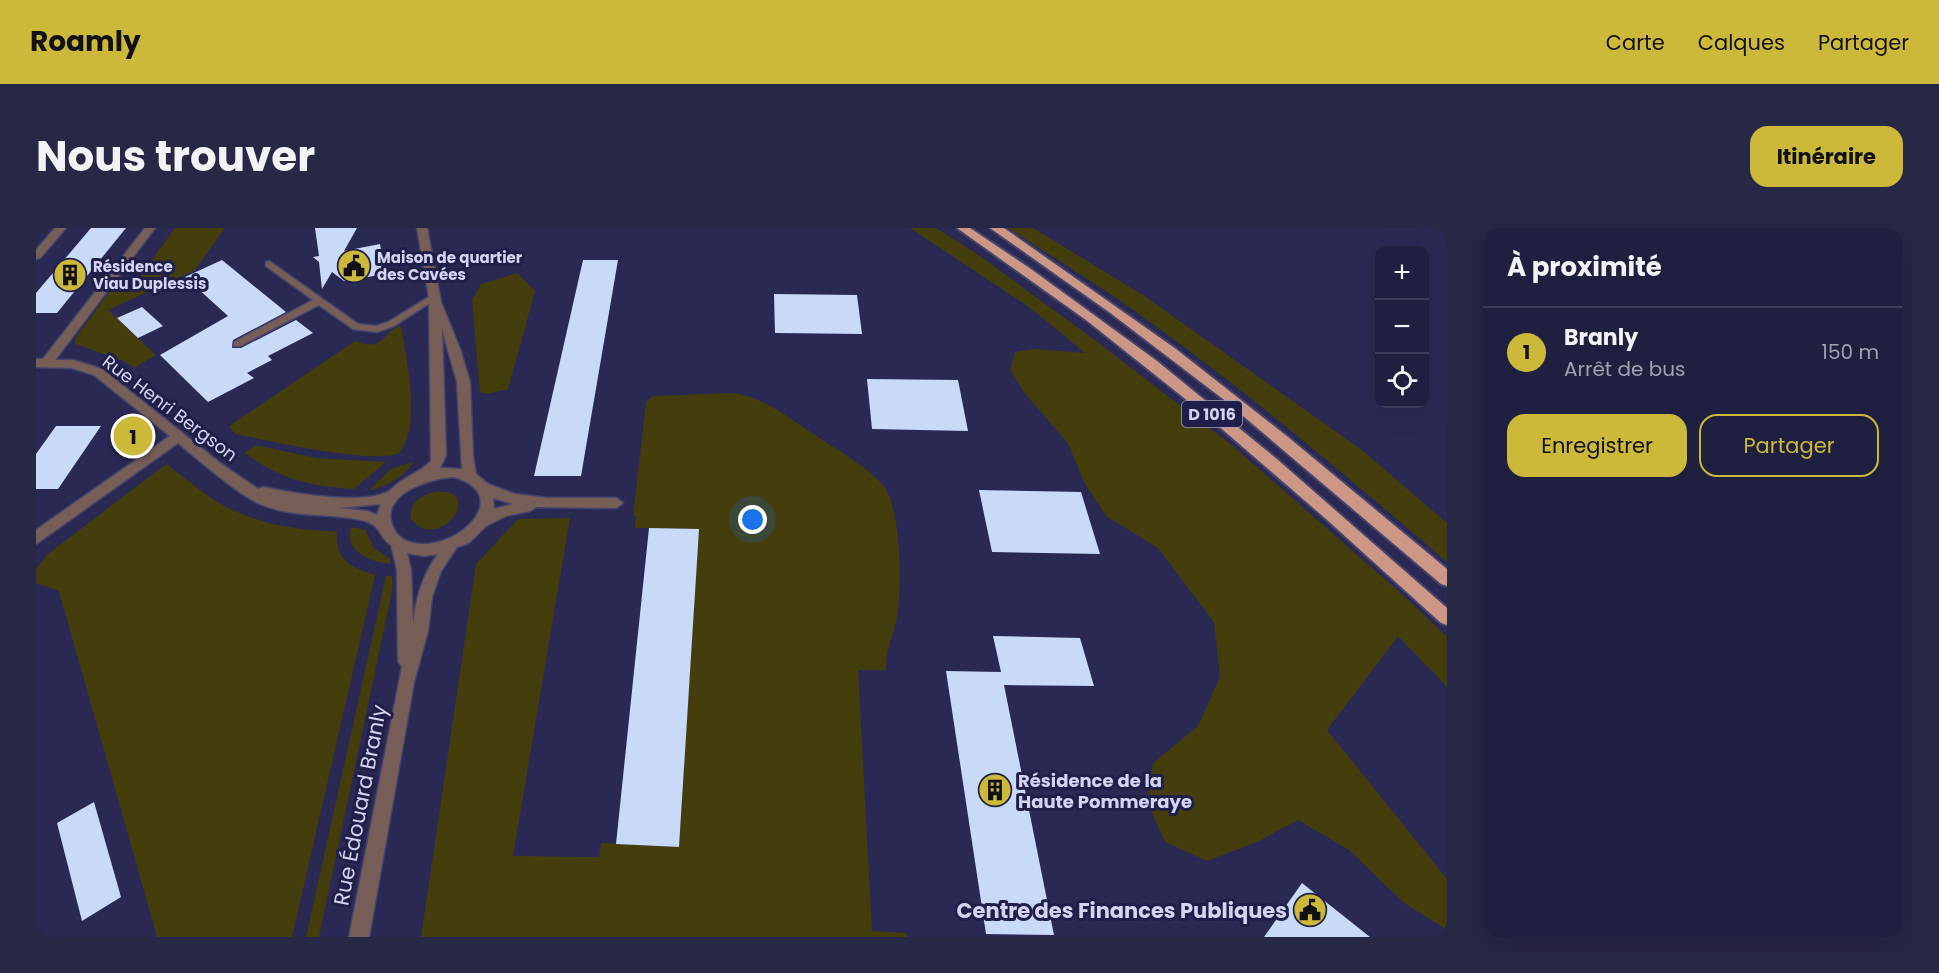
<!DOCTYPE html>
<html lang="fr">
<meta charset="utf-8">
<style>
body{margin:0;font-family:Poppins,sans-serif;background:#272746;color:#f1f3f6}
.controls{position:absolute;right:18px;top:18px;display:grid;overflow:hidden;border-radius:12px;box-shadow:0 6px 24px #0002}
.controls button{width:54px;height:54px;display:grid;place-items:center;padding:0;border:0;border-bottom:2px solid #3c3d59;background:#1f1f3f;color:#f1f3f6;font:30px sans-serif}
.you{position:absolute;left:717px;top:292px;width:21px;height:21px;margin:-15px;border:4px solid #fff;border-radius:50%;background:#1a73e8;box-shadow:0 0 0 9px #1a73e833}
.badge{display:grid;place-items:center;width:39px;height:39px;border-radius:50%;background:#ccb939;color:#111;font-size:20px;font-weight:700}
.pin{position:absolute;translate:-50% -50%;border:3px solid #fff;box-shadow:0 2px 6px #0006}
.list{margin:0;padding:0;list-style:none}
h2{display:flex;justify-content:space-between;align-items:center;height:78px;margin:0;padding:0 24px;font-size:26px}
h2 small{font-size:20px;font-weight:400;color:#a1a2b0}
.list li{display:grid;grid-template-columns:39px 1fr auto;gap:18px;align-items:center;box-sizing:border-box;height:90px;padding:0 24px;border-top:2px solid #3c3d59}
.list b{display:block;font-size:22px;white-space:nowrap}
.list p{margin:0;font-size:20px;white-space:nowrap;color:#a1a2b0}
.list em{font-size:20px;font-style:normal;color:#a1a2b0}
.actions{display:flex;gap:12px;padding:18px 24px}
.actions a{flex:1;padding:14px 0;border:2px solid #ccb939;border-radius:18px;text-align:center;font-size:21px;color:#ccb939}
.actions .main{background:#ccb939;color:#111}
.icon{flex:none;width:33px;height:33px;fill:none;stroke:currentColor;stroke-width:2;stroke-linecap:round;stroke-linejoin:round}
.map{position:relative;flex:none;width:1411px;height:709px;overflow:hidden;border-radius:18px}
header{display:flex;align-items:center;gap:36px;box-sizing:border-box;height:84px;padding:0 30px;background:#ccb939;color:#111}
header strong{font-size:28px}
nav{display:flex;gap:33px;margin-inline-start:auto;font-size:21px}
.intro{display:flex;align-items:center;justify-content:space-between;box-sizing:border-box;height:144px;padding:0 36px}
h1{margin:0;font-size:42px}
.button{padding:15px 27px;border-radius:18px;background:#ccb939;color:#111;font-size:21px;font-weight:700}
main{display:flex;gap:36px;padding:0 36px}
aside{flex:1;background:#1f1f3f;border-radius:18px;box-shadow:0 6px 24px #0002}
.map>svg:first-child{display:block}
.green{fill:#443e0d}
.building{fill:#c8daf8}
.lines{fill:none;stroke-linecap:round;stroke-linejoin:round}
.service-casing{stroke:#44446d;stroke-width:3}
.minor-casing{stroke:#44446d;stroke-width:3}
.trunk-casing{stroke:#44446d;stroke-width:4}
.service{fill:#775f57;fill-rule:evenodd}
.minor{fill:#775f57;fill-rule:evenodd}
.trunk{fill:#cc9784;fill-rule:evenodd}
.labels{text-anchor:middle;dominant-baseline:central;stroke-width:6;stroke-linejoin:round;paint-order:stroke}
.far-poi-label{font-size:15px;font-weight:bold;fill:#d2d4f0;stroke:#201f49;text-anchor:start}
.shield{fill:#201f49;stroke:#9d9ebe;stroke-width:1.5}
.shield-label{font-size:16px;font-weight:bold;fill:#d2d4f0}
.street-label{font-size:18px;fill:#d2d4f0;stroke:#201f49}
.poi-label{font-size:18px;font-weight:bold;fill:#d2d4f0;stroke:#201f49;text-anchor:start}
.near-street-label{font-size:21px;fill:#d2d4f0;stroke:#201f49}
.near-poi-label{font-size:21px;font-weight:bold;fill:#d2d4f0;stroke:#201f49;text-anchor:end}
</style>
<header>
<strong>Roamly</strong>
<nav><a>Carte</a><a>Calques</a><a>Partager</a></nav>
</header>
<div class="intro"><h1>Nous trouver</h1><a class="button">Itinéraire</a></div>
<main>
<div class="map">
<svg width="1411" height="709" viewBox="0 0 1411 709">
<rect width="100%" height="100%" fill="#292954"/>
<g class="green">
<polygon points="139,0 189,0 159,42 72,82 120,127 98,140 88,133 39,116 40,109 78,58 105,47"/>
<polygon points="874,0 900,0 944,28 1060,113 1198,219 1369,369 1411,409 1411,459 1362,408 1291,502 1411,651 1411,702 1368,675 1313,622 1262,592 1223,613 1171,633 1129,614 1111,574 1117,535 1162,498 1184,449 1178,394 1122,320 1070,288 1048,254 1032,215 990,167 974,142 979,124 999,121 1049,125 993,79"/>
<path d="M972,0H997L1107,67L1327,223L1411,295V334C1305,243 1198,152 1083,72C1046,47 1009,24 972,0Z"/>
<polygon points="481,45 499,63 472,161 450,166 444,164 436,72 445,56"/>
<path d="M365,97C370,130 386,197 363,225C338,237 229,212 199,206L193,198L319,113C347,124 344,107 365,97Z"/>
<path d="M697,165C729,169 755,192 782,209C802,222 828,237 845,255C866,275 866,361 861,389C857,410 850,417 850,442H822L836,703L871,705V709H385L440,336L482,291L534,290L477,628L563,629L565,615L643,619L662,301L599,300L600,288H597L610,174L617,168Z"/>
<path d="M220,217L280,230L350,234L318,261C273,258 246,252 209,225Z"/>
<path d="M377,234C370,248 348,260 333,262L355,241Z"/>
<path d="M130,236C148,249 165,264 183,275C218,295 261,303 301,303C299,333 314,339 339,347L256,709H121L23,363L0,355V341L12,326Z"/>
<path d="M399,264C452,259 403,327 375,291C372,275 385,267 399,264Z"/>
<path d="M315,299L329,302L338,320L354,331V336C335,334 307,323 315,299Z"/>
<polygon points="350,348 356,348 357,358 283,709 270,709"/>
</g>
<g class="building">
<polygon points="55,0 90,0 21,85 0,85 0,65"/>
<polygon points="279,0 321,0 308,23 344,16 349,46 308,53 296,44 286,61 283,34 277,29 283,28"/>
<polygon points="186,32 250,84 197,112 196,120 205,120 260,92 277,105 232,128 236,132 211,145 218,150 172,174 124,127 192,88 149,49"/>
<polygon points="547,32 582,32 545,248 498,248"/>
<polygon points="738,66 821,67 826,106 739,105"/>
<polygon points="106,79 127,98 102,110 81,90"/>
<polygon points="831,151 922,152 932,203 836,201"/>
<polygon points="20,198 65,198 22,261 0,261 0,226"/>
<polygon points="943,262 1045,264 1064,326 956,324"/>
<polygon points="613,300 663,301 643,619 580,616"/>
<polygon points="957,408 1044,410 1058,458 968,457 1018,707 950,706 910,443 965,444"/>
<polygon points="58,574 85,669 46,693 21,595"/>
<polygon points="1266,655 1334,709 1228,709"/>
</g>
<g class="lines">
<defs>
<polygon id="service" points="233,33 322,96 340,98 352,94 396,67 399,66 403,69 358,98 341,104 317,101 283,77 204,118 198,118 198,114 277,72 230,38 230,34"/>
<g id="minor">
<polygon points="19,0 30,0 4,30 0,31 0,22"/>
<path d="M109,0H119L19,132H37L66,141L184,235L222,261L227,259C256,265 327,278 353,263C357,261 360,256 364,254C376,246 385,243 395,233L393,69L381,0H391L405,74L424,121L434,154L437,228L440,246L452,256L479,266L512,270H580L587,275L580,280L500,279L494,283L470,288L450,298L433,315L421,319L405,343L396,369L392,403L378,454L333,709H313L366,439L362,433L361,342L355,317C343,310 346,298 329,293C296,284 258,291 224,276C200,265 164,233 142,215L0,316V302L134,208L58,147L36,140L0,139V131H7ZM406,101L421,154L426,241L404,240L410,227ZM418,249C482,268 417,328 373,314C365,311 360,306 357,299C342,266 395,250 418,249ZM457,270L477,276L458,281ZM345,276L341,287L331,283L302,280ZM371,325L388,328L402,326C386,348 380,370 377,396L375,342Z"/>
</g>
<g id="trunk">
<polygon points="921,0 934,0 995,41 1121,133 1242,232 1411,380 1411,397 1405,395 1290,291 1172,189 1050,92"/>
<polygon points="954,0 968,0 1140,121 1252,209 1411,341 1411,358 1405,356 1187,171 1073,84"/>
</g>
</defs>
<use href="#service" class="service-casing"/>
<use href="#minor" class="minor-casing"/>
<use href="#trunk" class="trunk-casing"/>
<use href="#service" class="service"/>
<use href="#minor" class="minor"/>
<use href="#trunk" class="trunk"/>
</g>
<defs>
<symbol id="civic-disc" viewBox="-11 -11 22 22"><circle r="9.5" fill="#ccb939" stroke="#201f49"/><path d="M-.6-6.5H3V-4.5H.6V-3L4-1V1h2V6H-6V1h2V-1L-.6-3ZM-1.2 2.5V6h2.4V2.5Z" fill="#111"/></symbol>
<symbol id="building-disc" viewBox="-11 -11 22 22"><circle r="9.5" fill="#ccb939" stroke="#201f49"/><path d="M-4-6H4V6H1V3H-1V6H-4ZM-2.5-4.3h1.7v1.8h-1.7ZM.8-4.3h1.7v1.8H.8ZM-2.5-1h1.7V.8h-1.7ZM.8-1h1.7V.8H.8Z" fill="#111"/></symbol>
</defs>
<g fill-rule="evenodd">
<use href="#civic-disc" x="299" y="19" width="38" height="38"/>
<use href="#building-disc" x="15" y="28" width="38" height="38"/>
<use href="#building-disc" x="940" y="543" width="38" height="38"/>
<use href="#civic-disc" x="1255" y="663" width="38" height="38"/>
</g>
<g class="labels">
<g class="far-poi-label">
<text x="341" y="29">Maison de quartier<tspan x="341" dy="17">des Cavées</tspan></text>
<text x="57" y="38">Résidence<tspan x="57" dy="17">Viau Duplessis</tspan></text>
</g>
<rect class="shield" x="1146" y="173" width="60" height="26" rx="4.5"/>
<g class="shield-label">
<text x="1176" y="186">D 1016</text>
</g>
<g class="street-label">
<text transform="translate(134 180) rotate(37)">Rue Henri Bergson</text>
</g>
<g class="poi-label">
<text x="982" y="552">Résidence de la<tspan x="982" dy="21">Haute Pommeraye</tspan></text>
</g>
<g class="near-street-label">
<text transform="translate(324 577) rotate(-79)">Rue Édouard Branly</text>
</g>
<g class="near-poi-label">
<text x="1251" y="682">Centre des Finances Publiques</text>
</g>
</g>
</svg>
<div class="controls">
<button>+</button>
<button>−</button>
<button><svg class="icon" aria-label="locate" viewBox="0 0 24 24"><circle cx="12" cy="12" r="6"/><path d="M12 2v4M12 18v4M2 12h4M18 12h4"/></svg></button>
</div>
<div class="you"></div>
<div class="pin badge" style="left:97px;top:208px">1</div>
</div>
<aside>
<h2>À proximité<small></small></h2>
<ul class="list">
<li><span class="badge">1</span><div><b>Branly</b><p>Arrêt de bus</p></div><em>150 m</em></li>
</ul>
<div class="actions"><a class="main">Enregistrer</a><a>Partager</a></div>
</aside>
</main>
